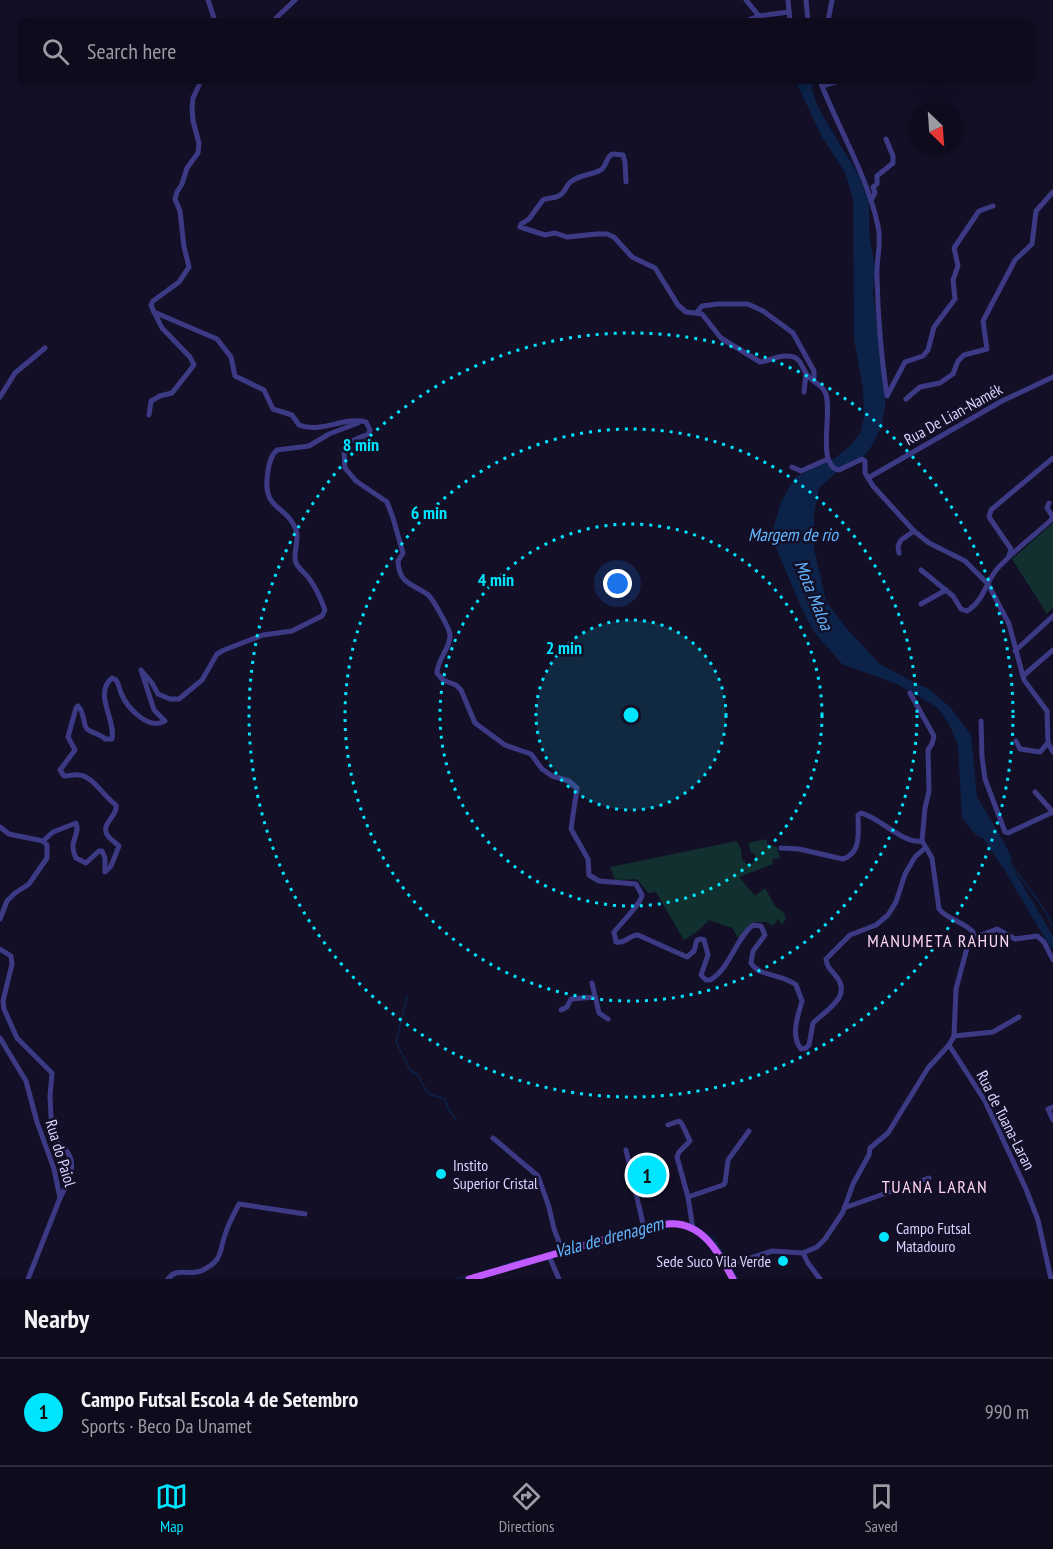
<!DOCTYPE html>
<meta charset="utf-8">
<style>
body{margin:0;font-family:"PT Sans Narrow",sans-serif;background:#1c1929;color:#f1f3f6}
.compass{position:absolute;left:909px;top:102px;width:54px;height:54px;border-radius:50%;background:#0e0b1c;box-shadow:0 3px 15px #0003;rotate:155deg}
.you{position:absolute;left:618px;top:584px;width:21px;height:21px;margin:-15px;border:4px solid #fff;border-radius:50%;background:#1a73e8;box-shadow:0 0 0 9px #1a73e833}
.badge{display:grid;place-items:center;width:39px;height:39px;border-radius:50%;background:#00e5ff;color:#111;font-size:20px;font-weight:700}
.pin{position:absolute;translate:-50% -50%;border:3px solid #fff;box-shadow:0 2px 6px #0006}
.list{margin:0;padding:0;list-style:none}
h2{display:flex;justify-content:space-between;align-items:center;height:78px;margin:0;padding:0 24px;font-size:26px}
h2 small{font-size:20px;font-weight:400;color:#9b9ba3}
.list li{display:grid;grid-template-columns:39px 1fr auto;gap:18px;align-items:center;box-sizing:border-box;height:108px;padding:0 24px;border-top:2px solid #2e2b3b}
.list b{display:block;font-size:22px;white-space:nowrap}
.list p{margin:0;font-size:20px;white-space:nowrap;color:#9b9ba3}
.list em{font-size:20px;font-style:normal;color:#9b9ba3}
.icon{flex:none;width:33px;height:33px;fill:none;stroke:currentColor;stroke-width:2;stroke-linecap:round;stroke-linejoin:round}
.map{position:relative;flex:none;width:1053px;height:1279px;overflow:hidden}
.search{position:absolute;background:#0e0b1c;box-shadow:0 3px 15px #0003;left:18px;right:18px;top:18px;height:66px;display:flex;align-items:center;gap:15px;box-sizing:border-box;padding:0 21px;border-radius:9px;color:#9b9ba3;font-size:22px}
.sheet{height:186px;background:#0e0b1c}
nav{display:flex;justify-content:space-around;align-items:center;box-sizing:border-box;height:84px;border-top:2px solid #2e2b3b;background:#0e0b1c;font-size:16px;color:#9b9ba3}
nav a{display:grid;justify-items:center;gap:3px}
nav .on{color:#00e5ff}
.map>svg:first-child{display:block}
.green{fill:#12302f}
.water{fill:#0c2248}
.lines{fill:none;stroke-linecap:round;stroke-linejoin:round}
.stream{stroke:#0c2248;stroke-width:1.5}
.river{stroke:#0c2248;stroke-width:8}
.minor{stroke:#3d3a85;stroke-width:5}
.major{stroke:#c25bff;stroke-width:7}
.ring{fill:none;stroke:#00e5ff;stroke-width:3;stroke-dasharray:3 6}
.poi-dot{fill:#00e5ff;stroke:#130f26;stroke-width:2}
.labels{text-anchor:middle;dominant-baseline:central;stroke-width:5;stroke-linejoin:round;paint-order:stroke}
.street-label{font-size:16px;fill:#d9d4ff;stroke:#130f26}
.poi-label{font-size:16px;fill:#d9d4ff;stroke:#130f26;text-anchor:start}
.water-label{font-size:18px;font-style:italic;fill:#62b6ff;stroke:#130f26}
.neighbourhood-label{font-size:18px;letter-spacing:1.5px;fill:#ffd6f0;stroke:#130f26}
.centre{fill:#00e5ff;stroke:#130f26;stroke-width:3}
.ring-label{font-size:18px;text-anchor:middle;font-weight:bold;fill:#00e5ff;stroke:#130f26;stroke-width:5;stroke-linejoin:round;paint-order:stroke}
</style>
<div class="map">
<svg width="1053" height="1279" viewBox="0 0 1053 1279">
<rect width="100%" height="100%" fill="#130f26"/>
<g class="green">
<polygon points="1053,523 1053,607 1047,614 1012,559"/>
<polygon points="766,839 768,845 777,847 780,858 772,859 773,864 739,877 755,896 765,888 775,906 784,913 786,918 782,925 778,919 773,926 766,922 754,922 738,938 732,928 709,920 698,931 684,940 656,892 648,893 637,879 615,880 610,867 737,841 741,850 742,859 748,866 753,863 756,856 751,852 748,843"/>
</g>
<polygon class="water" points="798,81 813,81 812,89 816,102 824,118 858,174 869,201 869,232 876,273 873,294 885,384 885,408 881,428 871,447 864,456 845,465 819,488 814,514 814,549 826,601 847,629 880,664 913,682 929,689 951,708 971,735 977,797 1004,842 1012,860 1008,863 991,842 976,835 962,818 958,746 949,724 937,707 897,684 842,664 814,632 802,609 771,536 781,502 795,477 835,458 852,444 860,433 864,418 863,389 854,339 853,199 845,172 822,137 798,86"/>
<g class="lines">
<g class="stream">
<polyline points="1009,861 1044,909 1053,926"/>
<polyline points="407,997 396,1042 410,1070 418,1075 428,1094 445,1099 449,1111 456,1119"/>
<polyline points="644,1224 669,1220 690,1224"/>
<polyline points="694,1225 713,1238 729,1263"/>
<polyline points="503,1265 528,1258"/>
<polyline points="731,1267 738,1279"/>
<polyline points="456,1279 467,1276"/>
</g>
<polyline class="river" points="988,839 1008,868 1053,944"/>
<g class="minor">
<polyline points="208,0 215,21"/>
<polyline points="746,0 759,16"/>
<polyline points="788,0 790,21"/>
<polyline points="806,0 808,21"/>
<polyline points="273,21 295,0"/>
<polyline points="745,21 759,16 789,12"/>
<polyline points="828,21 832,0"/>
<path d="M201,81L193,98L192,108L193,121L199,143L198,153L187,168L182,184L177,192L175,199L180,211L184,247L189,267L179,282L153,301L151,305L154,312L217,339L231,357L235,376L264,390L273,409L292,415L299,425C321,434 344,416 366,422L370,430L368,434L347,443L344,453L345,468L356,481L387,502L393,518L403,553L398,561C399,584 411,583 427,594C432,597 449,628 450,634C451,648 437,659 437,673L443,680L456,685L461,690L475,723L505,745L531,754L542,769L552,776L569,781L577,788L571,829L588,859L589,875L599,881L636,884L642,895C641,904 621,923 614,932L616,942C626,944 629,935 638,935L687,957L694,951L697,940L700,939L704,940L708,955L701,975L706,980H710C730,969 735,939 753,925L761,926L765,935L753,951L751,963C759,977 783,974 796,985L802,1001C798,1016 790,1035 801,1049L806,1048L809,1045L813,1023C826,1010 854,996 835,975C830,969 827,967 826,959L850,935L876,925L888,915L896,902L905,874L915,857L925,848"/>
<path d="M820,81C839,130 867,175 878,226C882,244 876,259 877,277C878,317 881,356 887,396L905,362L923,356L928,350L934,327L955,299L953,280L958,266L954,248L979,211L993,206"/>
<polyline points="822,86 839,81"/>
<path d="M626,182L625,162L623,155L612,154C606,158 607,164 602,169C595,175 580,174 572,181C566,184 566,192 560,195C555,199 549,197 543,200L529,219L521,224L520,227L545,235L555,233L567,237L597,234H607L614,237L632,257L655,268L678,305L686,312L702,314L721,338L760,362C769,361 778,355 787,356C803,356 800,368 809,377C813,382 821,384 825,392C834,409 815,465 839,470L862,459L865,461V473L873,486L914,531L929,543L965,561L988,584L1009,624L1024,680L1047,711"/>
<polyline points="871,200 875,193 873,187 877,184 877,176 893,163 893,156 886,139"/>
<polyline points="697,312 702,306 717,304 748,304 763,311 793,333 814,371 814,378"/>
<polyline points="804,392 806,374"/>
<polyline points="0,397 15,373 45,348"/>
<polyline points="906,399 920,387 940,383 953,374 958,361 964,355 987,349 983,321 1015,260 1032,244 1036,211 1053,192"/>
<polyline points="149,415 151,401 160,396 172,393 194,365 190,357 162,328 154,312"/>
<polyline points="792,467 801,471 828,459"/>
<polyline points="868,478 1002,401 1053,377"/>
<polyline points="899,553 898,546 901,540 914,531"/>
<polyline points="1009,556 1011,549 989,517 991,510 1053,458"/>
<path d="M921,570L953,596L961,609L967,611C983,602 986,582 997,569C1013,551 1034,536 1051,520L1053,517L1047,508L1049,503"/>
<polyline points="921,604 946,590"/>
<polyline points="1015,651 1053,616"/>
<polyline points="1023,676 1053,650"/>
<path d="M910,693L934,736L932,744L928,750L929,791L925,808L922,841L932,858L939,909C948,920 963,921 973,932V938"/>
<polyline points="1047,711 1048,743 1053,752"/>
<polyline points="981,721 982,757 985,779 1005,832 1008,833 1053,812"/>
<polyline points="1016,741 1020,749 1040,752 1048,743"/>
<polyline points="1035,792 1053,812"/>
<polyline points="0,827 9,834 43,841 47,845 47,858 29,884 15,893 7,901 0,919"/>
<path d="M43,841L53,832L76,823C81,835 67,841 76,858L86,863L99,851H102L105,858V872L111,866L119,846C116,843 111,840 108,836C99,824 118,817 116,805C104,797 93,776 79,775C74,774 69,776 64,776L60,770L75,750L68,737L76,708L78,706C85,713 83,725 87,729C93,734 100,733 105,739H112C116,719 93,694 112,678L116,680C119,684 119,688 121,693C127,708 149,731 165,721L154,710L141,670L152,683L158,694L170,699H179L202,680L217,654L224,650L263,635L292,631L322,616L325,610C321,599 315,586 308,577C304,572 298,568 296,563C292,553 300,541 296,530C286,503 261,512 268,471C269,463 271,455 277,450L309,446L329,434L358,423"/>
<path d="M781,848L799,849L843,859C862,853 858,831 858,815L861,813C881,818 902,844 922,841"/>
<polyline points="973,938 997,929 1015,939 1037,936 1044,942 1053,960"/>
<path d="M0,949L11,956L12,964L3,1001L4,1009L17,1038L52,1073L50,1096L52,1136C55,1142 60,1144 65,1149C79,1165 68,1182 60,1198"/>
<polyline points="592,983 599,1013 608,1019"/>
<polyline points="561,1010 567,1007 571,999 595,997"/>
<polyline points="954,1036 993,1032 1019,1017"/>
<polyline points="0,1038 26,1081 37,1122 54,1169 60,1198 28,1279"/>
<polyline points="949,1045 985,1101 1026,1189 1038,1220 1051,1279"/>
<polyline points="1053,1107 1048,1109 1053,1120"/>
<polyline points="668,1125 679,1121 682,1124 690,1141 679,1152 677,1157 688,1197 693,1229"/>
<polyline points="493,1138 538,1176 549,1207 554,1229 563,1252"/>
<polyline points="626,1150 644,1228"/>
<polyline points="688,1197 723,1185 725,1183 728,1160 749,1131"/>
<polyline points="844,1208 929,1178"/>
<polyline points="803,1253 808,1263 820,1279"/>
<polyline points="549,1256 559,1279"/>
<polyline points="726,1266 772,1251 803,1253 817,1247 825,1239 843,1212 853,1184 869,1155 870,1148 888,1133 928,1068 949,1045 954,1036 956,989 967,948 973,938"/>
<path d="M168,1279C177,1266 191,1277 203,1270C223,1260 219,1252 225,1235C228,1224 234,1214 239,1204L305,1214"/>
</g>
<path class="major" d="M469,1279L644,1228C652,1227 660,1224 668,1224C702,1221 719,1253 733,1279"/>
</g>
<circle cx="631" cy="715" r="95" fill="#00e5ff" fill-opacity=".12"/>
<g class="ring">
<circle cx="631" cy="715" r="95"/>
<circle cx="631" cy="715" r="191"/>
<circle cx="631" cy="715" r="286"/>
<circle cx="631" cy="715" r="382"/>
</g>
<g class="poi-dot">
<circle cx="441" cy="1174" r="6"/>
<circle cx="884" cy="1237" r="6"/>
<circle cx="783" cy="1261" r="6"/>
</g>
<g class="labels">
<g class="street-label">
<text transform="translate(953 414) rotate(-29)">Rua De Lian-Namék</text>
<text transform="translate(1006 1120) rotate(63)">Rua de Tuana-Laran</text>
<text transform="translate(61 1153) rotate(73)">Rua do Paiol</text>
</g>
<g class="poi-label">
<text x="453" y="1165">Instito<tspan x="453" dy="18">Superior Cristal</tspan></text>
<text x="896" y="1228">Campo Futsal<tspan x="896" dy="18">Matadouro</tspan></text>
<text x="771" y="1261" text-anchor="end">Sede Suco Vila Verde</text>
</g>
<g class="water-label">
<text x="793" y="534">Margem de rio</text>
<text transform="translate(814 595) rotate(68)">Mota Maloa</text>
<text transform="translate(609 1237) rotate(-15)">Vala de drenagem</text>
</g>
<g class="neighbourhood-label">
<text x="939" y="940">MANUMETA RAHUN</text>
<text x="935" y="1186">TUANA LARAN</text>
</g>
</g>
<circle cx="631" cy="715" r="9" class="centre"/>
<g class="ring-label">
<text x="361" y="451">8 min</text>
<text x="429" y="519">6 min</text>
<text x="496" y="586">4 min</text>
<text x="564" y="654">2 min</text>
</g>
</svg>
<svg class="compass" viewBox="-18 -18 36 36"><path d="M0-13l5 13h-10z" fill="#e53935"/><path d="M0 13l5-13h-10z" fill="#9b9ba3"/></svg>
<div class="you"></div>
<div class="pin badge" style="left:647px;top:1175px">1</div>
<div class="search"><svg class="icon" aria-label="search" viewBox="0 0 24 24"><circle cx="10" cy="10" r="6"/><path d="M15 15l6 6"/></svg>Search here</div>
</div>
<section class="sheet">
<h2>Nearby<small></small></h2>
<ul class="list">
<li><span class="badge">1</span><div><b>Campo Futsal Escola 4 de Setembro</b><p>Sports · Beco Da Unamet</p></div><em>990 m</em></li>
</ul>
</section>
<nav>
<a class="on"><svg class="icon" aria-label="map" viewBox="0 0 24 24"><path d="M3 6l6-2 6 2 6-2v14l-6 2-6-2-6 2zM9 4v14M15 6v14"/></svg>Map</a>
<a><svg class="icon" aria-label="directions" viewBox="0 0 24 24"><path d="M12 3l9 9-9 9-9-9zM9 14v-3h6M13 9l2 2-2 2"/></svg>Directions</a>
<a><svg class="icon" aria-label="saved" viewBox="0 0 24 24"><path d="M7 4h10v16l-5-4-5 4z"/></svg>Saved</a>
</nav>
